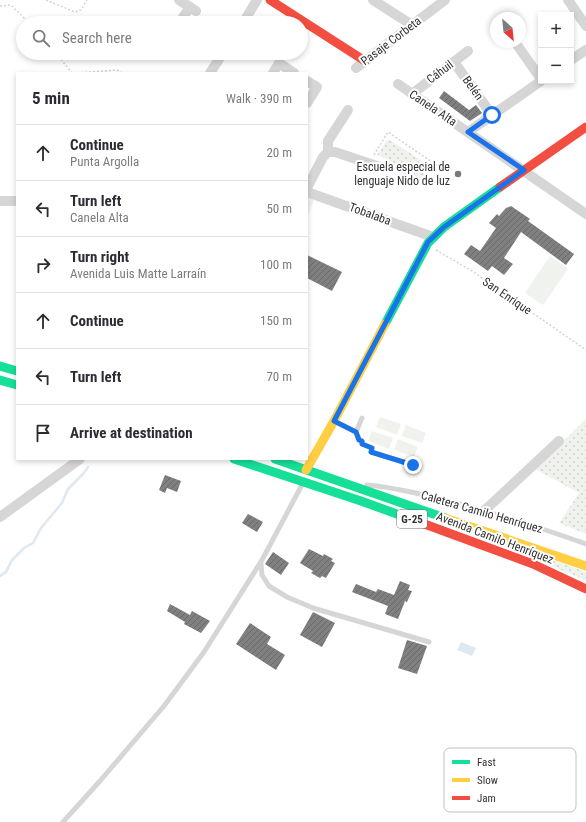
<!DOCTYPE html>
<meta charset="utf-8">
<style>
body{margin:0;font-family:"Roboto Condensed",sans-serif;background:#f7f7f7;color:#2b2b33}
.controls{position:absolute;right:12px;top:12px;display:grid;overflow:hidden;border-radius:0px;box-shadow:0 2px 6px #0003}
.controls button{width:36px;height:36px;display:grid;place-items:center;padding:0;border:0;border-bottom:1px solid #e1e1e2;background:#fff;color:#2b2b33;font:20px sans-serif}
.compass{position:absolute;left:490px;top:12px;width:36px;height:36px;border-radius:50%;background:#fff;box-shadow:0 2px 6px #0003;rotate:153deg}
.stop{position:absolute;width:12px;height:12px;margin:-9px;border:3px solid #1a73e8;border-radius:50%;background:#fff}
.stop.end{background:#1a73e8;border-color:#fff;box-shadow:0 1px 4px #0008}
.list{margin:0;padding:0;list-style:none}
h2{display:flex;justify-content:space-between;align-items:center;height:52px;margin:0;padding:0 16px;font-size:17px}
h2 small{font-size:13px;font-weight:400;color:#7c7c81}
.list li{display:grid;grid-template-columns:26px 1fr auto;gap:12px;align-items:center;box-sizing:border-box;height:56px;padding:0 16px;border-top:1px solid #e1e1e2}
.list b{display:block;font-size:15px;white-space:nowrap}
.list p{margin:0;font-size:13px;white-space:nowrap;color:#7c7c81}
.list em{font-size:13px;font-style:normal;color:#7c7c81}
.icon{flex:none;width:22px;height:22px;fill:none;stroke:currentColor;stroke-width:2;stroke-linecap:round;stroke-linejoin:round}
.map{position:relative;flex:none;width:586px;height:822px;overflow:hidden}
.search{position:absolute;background:#fff;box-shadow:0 2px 6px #0003;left:16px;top:16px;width:292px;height:44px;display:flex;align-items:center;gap:10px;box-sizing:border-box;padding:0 14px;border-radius:22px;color:#7c7c81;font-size:15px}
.panel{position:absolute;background:#fff;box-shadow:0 2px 6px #0003;left:16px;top:72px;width:292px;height:388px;border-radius:0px}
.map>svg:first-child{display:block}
.grass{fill:url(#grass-dots)}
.forest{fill:url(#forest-crowns)}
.garden{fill:#f0f3ed}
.water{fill:#dee8f0}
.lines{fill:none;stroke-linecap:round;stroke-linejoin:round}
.stream{stroke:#dee8f0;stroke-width:2.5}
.building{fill:url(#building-hatch)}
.path{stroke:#d4d4d4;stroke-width:1.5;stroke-dasharray:2 2;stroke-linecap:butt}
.lane{stroke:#d6d6d6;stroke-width:5}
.street{stroke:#d6d6d6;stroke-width:10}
.fast{stroke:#16e098;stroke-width:9}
.slow{stroke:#ffcf43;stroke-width:9}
.jam{stroke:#f24e42;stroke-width:9}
.route{stroke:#1a73e8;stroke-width:5}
.poi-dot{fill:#7a7a7a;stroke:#fff;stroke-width:1.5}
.labels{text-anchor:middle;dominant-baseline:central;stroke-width:4;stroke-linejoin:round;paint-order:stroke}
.shield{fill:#fff;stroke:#707070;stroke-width:1}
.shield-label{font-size:11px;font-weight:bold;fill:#323232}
.street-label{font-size:12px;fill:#323232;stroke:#fff}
.poi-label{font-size:12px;fill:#323232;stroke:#fff;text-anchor:end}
.key{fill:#fff;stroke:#c2c2c2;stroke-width:1}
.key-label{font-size:11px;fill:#323232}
</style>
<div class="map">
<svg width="586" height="822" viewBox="0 0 586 822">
<defs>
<pattern id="grass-dots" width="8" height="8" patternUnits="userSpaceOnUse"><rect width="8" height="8" fill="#f0f3ed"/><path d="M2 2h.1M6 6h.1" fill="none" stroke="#ced1cc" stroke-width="1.8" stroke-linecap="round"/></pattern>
<pattern id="forest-crowns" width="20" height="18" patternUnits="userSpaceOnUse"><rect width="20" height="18" fill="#f0f3ed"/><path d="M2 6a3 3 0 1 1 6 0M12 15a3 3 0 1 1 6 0" fill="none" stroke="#ced1cc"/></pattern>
<pattern id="building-hatch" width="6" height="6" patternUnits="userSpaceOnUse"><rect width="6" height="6" fill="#808080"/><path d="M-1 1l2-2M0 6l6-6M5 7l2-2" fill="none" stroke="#696969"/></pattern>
</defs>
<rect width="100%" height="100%" fill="#fff"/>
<g class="grass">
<polygon points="388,139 435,169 416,180 386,168 390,160 377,155"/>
<polygon points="586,419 586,534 559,523 579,493 535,469"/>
<polygon points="456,524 586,572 586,581"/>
</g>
<polygon class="forest" points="307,197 314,200 307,218"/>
<g class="garden">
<polygon points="550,256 568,269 543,305 525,293"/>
<polygon points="380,417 401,424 397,435 376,427"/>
<polygon points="406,425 426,433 422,443 402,436"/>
<polygon points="372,431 393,438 389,449 368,441"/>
<polygon points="398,439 418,447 414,457 394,450"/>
</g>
<polygon class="water" points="461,642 476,648 472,656 457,650"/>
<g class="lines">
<polyline class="stream" points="0,576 6,572 12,560 24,548 33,543 41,528 62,503 68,489 83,474 88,467"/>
</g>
<g class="building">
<polygon points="444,91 469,110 476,105 482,113 470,121 439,98"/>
<polygon points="511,206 530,219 528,221 574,254 566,265 521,232 504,258 513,264 504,275 492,266 488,271 464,254 471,245 480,251 496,228 489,223 497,214 499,216 506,208"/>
<polygon points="307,255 342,272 332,291 307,278"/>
<polygon points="165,475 181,481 177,492 167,488 165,493 159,490"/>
<polygon points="248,514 263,522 257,532 242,523"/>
<polygon points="309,549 323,556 324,554 333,559 331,561 335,563 326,578 322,576 320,578 311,573 313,571 300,563"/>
<polygon points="273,552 289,563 281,575 265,564"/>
<polygon points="400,581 410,585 408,590 412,591 407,602 405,601 398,619 385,614 388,606 352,592 356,584 376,592 378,589 394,595"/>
<polygon points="170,604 190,615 192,611 210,621 201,633 184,624 185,622 167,611"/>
<polygon points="313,612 335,623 322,647 300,635"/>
<polygon points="250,623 271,637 267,644 285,655 276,670 236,644"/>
<polygon points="407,640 427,646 417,674 398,668"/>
</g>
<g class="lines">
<g class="path">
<polyline points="46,0 75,12 81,10 87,0"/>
<polyline points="0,6 11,5 29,23"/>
<polyline points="56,53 72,73"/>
<polyline points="77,73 117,70 122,73"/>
<polyline points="374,155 388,132 448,173"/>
<polyline points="436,250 472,271 586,350"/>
</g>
<g class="lane">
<polyline points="336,422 356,432 359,440 362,441 362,444 372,448 371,452 413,465"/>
<polyline points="356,432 362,418"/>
<path d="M367,485C400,488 432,497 463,505C505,517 545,529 586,544"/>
<polyline points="261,564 262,575 269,586 287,597 313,608 429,642"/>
<polyline points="63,822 100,781 164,706 204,652 262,560 303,483"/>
</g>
<g class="street">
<polyline points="179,0 196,11"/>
<polyline points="373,0 412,25"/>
<polyline points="568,0 586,26"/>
<polyline points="179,23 190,7"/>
<polyline points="243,23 257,0"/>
<polyline points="515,42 541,79"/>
<polyline points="571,60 586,50"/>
<polyline points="454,62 492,115"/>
<polyline points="356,68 445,0"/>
<polyline points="210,73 223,53"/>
<polyline points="273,73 279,63 294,73"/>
<polyline points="307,81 317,87 307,103"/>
<polyline points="398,84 586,214"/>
<polyline points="412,94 468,51"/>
<polyline points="468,132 541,81"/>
<polyline points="328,152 328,141 348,110"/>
<polyline points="307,188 323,157 328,152 335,152 380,167"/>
<polyline points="307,192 433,237"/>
<polyline points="0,201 17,201"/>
<polyline points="484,511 559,441"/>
<polyline points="0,517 80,459"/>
</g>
<g class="fast">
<polyline points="385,324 428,243 444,227 500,187"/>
<polyline points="0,366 17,371"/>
<polyline points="0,380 17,385"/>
<polyline points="234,459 361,501 419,522"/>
<polyline points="275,459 445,518"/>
</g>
<g class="slow">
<polyline points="306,470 334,421 385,324"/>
<polyline points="445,518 586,566"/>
</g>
<g class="jam">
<polyline points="270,0 365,61"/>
<polyline points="500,187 586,127"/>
<polyline points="419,522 533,564 586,589"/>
</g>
</g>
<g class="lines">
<polyline class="route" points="413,465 371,452 372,448 362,444 362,441 359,440 356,432 334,421 428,242 444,227 524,170 468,132 492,115"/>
</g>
<circle class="poi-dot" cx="458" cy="174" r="4"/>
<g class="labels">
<rect class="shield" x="397" y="510" width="30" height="18" rx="3"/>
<g class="shield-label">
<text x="412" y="519">G-25</text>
</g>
<g class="street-label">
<text transform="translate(391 41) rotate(-37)">Pasaje Corbeta</text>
<text transform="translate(440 72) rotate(-37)">Cáhuil</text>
<text transform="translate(473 88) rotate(54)">Belén</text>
<text transform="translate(433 108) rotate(34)">Canela Alta</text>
<text transform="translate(370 214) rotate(20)">Tobalaba</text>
<text transform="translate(507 296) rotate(34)">San Enrique</text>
<text transform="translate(482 512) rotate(16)">Caletera Camilo Henríquez</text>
<text transform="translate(495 538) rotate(21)">Avenida Camilo Henríquez</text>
</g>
<g class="poi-label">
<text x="450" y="167">Escuela especial de<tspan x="450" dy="14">lenguaje Nido de luz</tspan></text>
</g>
</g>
<rect x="444" y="748" width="132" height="64" rx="6" class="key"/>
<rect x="452" y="760" width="18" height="4" fill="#16e098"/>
<rect x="452" y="778" width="18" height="4" fill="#ffcf43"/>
<rect x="452" y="796" width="18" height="4" fill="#f24e42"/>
<g class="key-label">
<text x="477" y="766">Fast</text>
<text x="477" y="784">Slow</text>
<text x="477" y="802">Jam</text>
</g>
</svg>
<div class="controls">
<button>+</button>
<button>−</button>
</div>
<svg class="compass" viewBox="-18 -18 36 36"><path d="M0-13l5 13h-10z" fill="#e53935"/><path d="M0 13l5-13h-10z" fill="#7c7c81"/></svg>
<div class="stop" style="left:492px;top:115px"></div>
<div class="stop end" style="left:413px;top:465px"></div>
<div class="search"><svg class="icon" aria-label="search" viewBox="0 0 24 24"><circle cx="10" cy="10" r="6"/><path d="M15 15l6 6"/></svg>Search here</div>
<section class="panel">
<h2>5 min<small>Walk · 390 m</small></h2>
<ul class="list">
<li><svg class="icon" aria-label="ahead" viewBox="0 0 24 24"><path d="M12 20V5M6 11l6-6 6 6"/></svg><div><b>Continue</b><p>Punta Argolla</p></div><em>20 m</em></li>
<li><svg class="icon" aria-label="left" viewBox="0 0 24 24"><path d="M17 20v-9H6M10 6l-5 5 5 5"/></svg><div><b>Turn left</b><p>Canela Alta</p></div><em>50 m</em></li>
<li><svg class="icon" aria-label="right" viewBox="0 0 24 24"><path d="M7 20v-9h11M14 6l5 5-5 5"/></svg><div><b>Turn right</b><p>Avenida Luis Matte Larraín</p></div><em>100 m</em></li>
<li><svg class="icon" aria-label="ahead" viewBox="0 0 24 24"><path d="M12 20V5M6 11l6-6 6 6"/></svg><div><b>Continue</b></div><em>150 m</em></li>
<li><svg class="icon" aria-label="left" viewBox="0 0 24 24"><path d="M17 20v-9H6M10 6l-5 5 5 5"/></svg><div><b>Turn left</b></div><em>70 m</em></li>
<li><svg class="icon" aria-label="arrive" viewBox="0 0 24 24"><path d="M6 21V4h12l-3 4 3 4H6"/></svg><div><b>Arrive at destination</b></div></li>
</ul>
</section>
</div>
